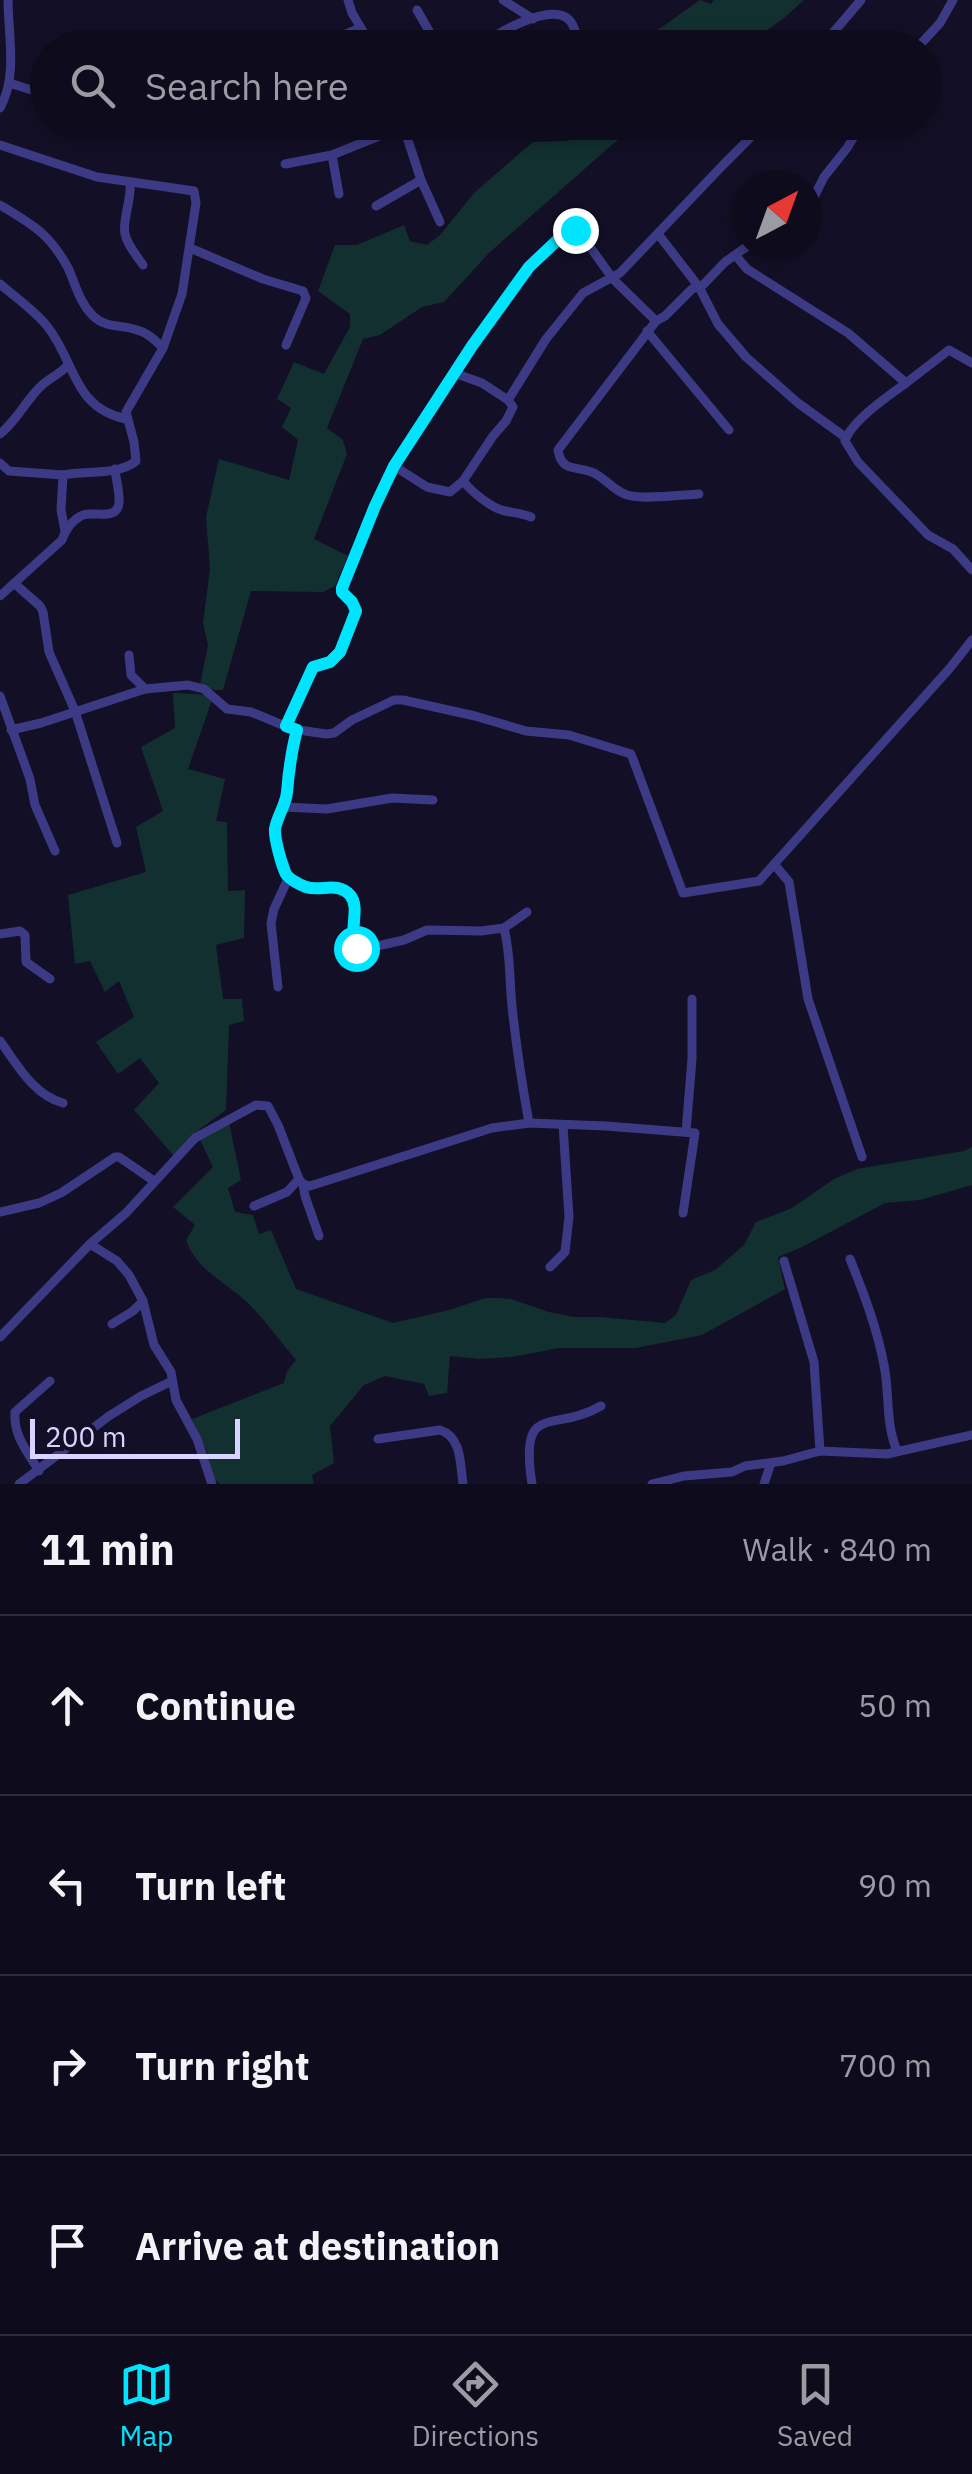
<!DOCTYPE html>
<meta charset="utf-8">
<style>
body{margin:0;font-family:"IBM Plex Sans",sans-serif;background:#1c1929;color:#f1f3f6}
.compass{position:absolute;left:732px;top:170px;width:90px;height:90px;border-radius:50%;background:#0e0b1c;box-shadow:0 5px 15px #0003;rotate:41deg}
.scale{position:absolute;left:30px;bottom:25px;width:210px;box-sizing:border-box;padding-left:10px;border:5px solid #d9d4ff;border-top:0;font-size:28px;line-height:35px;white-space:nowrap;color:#d9d4ff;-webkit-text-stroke:8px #130f26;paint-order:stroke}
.stop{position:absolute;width:30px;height:30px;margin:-22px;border:8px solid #00e5ff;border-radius:50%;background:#fff}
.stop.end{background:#00e5ff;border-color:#fff;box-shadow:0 2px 10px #0008}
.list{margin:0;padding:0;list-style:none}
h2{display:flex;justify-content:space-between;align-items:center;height:130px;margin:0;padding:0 40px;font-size:42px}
h2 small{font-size:32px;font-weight:400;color:#9b9ba3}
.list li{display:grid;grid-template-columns:65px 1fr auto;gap:30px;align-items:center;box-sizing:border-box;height:180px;padding:0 40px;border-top:2px solid #2e2b3b}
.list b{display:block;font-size:38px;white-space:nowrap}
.list em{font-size:32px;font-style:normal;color:#9b9ba3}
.icon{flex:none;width:55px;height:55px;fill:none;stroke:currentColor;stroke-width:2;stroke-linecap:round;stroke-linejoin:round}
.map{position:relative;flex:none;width:972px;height:1484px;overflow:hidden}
.search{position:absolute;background:#0e0b1c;box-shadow:0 5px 15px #0003;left:30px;right:30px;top:30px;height:110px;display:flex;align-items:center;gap:25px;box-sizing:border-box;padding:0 35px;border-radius:55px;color:#9b9ba3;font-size:38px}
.sheet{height:850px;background:#0e0b1c}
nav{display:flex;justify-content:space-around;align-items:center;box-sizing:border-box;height:140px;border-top:2px solid #2e2b3b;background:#0e0b1c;font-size:28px;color:#9b9ba3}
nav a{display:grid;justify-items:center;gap:5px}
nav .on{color:#00e5ff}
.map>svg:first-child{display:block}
.green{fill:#12302f}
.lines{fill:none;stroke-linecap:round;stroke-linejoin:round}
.minor{stroke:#3d3a85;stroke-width:9}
.route{stroke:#00e5ff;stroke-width:12}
</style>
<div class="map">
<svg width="972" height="1484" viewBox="0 0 972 1484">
<rect width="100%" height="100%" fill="#130f26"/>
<g class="green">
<polygon points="700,0 711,4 714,0 804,0 784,18 744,47 649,47 645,39"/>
<polygon points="579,123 642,123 613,144 489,253 444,302 422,307 380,335 363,339 327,428 343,440 347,454 314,539 348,556 335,586 323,592 251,591 223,690 215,690 200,685 208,645 203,623 210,569 206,517 219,459 289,480 298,440 282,427 291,408 277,399 294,362 324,374 350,327 350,314 318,291 335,245 357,245 404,225 410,241 427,245 440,235 475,192 533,142 568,141 576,131"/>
<polygon points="173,693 198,694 213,697 188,769 225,779 216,821 227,822 228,891 245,890 244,938 216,945 223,999 242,999 244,1021 229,1025 226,1110 196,1132 174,1156 134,1110 159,1083 140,1058 118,1074 96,1042 134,1017 119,981 105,992 90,961 75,964 68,895 146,872 136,827 163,811 141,747 175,728"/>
<path d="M229,1122L241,1180L228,1188L235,1212L253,1215L259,1234L271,1230L296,1289L393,1323L449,1310L485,1298H498L511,1299L549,1312L574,1317H600L665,1323L676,1315L691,1280L715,1270L744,1245L756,1222L792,1208L834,1179L857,1169L964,1151L972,1147V1185L920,1200L885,1203L800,1248L778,1257L785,1289L702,1335L636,1348H559L512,1357L479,1359L450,1356L447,1393L429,1396L424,1384L385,1376L364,1385L330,1426L334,1463L312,1475L314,1484H220L211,1475L208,1454L192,1419L284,1383L287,1371L296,1360C280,1341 265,1320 248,1303C227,1283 196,1270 186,1240L195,1225L173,1207L213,1167L200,1140Z"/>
</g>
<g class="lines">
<g class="minor">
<polyline points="348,0 352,13 373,48"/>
<polyline points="503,0 533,19"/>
<polyline points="417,10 437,45"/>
<polyline points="436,46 451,45 459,48"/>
<polyline points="270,48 309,37 330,41 360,28"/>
<path d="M478,48C495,34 546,4 567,18C576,25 576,37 579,48"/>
<path d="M759,48C767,41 775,42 783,48"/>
<polyline points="820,48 861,0"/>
<polyline points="917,48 940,23 953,0"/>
<polyline points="9,83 48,95"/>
<path d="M0,108C18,76 8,35 8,0"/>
<polyline points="0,145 97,177 194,191 196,203 182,294 163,348"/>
<polyline points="332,155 339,194"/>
<polyline points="285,164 332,155 404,126"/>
<polyline points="421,180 440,222"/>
<path d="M130,182C132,200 122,219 125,234C127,245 137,256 143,265"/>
<polyline points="807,204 813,199 824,177 847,148 863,122"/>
<path d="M0,205C32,224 50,234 68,268C76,285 79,302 93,316C107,329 121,324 137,330C148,333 155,340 163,348L126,412L134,442L136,461C118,476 85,470 63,475L61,510L65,531"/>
<polyline points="376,206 421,180 403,125"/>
<polyline points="658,234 699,287 718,324 746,357 798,403 845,437"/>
<polyline points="190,248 263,279 303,291 306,298 286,345"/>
<polyline points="736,256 747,269 848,333 906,383 949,350 972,363"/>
<path d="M0,284C15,297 35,311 47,326C76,362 72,407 126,419"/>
<polyline points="647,331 729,430"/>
<polyline points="454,373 482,383 508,400"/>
<path d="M906,383C888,396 851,421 845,441L858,462L928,535L953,549L972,570"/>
<path d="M0,434C17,420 25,402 40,387C49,378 59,375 68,365"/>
<polyline points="0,463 9,471 63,475"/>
<polyline points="394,466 427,487 450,492 463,481"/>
<path d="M699,494C681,495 643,500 627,495C614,491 606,479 594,473C578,465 562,474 558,450L656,321L665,316L692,289L703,285L725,262L749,245"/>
<path d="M531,517C521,513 515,513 505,511C491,508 472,492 463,481L493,436L506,421L513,407L508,400L546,339L583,293L620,273L723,165L766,122"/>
<polyline points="15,584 40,606 43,612 49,652 75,711 117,843"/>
<path d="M0,596L62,540C65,530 73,519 83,515C95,511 117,521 119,503C120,493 116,480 115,469"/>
<polyline points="129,655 131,675 145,689"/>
<polyline points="0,696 30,779 35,805 55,851"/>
<polyline points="286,726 313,667 329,662 340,652 356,611 352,602 342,592 342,588 375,506 394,466 471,346 529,267 567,232 575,230 580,233 613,279 656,321"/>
<polyline points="11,730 41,723 145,689 188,685 204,689 227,709 251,712 292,729 326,734 334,733 352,720 394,700 403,700 475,716 526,731 569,735 631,754 683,893 759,881 950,668 972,640"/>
<polyline points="283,807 327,809 392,798 433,800"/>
<polyline points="774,864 789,882 808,999 862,1157"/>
<path d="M287,876C293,880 300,886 307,888C323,892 339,880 351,897C365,914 339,934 364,954L377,946L404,940L427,930L481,931L504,928L527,912"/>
<path d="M504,928C511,956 509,977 512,1006C516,1045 522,1084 529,1123"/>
<polyline points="0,934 20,931 25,935 26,962 50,979"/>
<polyline points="278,987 271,923 274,909 287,881 285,865 277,847 275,827 287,794 287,774 297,730"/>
<path d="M0,1041C17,1064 33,1095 63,1103"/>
<polyline points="686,1132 692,1059 692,999"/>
<polyline points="303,1184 305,1196 319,1236"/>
<polyline points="254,1206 287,1192 299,1179"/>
<polyline points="0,1212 39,1203 61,1193 115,1157 119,1157 154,1181"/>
<polyline points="90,1244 126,1213 195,1138 256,1105 268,1106 278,1125 299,1179 303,1184 310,1186 492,1128 529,1123 606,1126 695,1133 683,1213"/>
<path d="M850,1259C864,1294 877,1328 884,1365C890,1395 885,1422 897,1451"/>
<polyline points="784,1261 814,1362 820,1451"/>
<polyline points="550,1267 565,1252 569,1217 563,1125"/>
<polyline points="112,1324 133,1311 143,1301"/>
<polyline points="0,1337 90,1244 117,1261 129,1275 143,1301 154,1345 171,1372 176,1400 197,1439 212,1484"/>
<path d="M378,1439L440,1430C462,1437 460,1464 463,1484"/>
<path d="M39,1471C27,1451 13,1435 15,1412L50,1381"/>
<polyline points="19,1484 109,1416 141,1396 172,1381"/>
<path d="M532,1484C519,1400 552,1434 601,1406"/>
<polyline points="652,1484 684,1476 732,1472 745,1466 783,1461 820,1451 887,1454 972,1435"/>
<polyline points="764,1484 771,1463"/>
</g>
</g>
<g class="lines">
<path class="route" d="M356,948C348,930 361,908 350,895C337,881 321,892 306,887C300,885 289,879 286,874C282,866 274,838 275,829C277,816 286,805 287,792C289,769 291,752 297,730L286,726L313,667L330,662L340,652L356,611L352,602L342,592V588L375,506L394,466L472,346L529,267L566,232L575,230"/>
</g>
</svg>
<svg class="compass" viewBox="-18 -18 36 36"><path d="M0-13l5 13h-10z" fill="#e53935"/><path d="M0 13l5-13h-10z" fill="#9b9ba3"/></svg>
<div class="scale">200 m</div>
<div class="stop" style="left:356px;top:948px"></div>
<div class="stop end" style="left:575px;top:230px"></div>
<div class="search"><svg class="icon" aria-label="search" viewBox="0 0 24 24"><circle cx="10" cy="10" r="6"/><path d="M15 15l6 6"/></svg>Search here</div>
</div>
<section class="sheet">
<h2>11 min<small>Walk · 840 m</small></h2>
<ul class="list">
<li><svg class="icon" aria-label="ahead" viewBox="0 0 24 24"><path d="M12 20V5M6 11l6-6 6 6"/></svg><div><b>Continue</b></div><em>50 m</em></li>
<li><svg class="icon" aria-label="left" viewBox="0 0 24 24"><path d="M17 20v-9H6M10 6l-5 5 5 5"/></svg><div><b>Turn left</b></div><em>90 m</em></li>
<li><svg class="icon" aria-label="right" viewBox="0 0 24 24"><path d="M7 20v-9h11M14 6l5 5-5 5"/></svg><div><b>Turn right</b></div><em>700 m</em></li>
<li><svg class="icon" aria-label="arrive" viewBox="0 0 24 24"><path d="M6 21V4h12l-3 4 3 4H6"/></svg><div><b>Arrive at destination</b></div></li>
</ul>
</section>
<nav>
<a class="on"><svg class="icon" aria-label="map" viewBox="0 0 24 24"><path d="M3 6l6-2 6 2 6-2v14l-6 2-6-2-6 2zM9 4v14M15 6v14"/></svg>Map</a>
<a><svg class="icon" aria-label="directions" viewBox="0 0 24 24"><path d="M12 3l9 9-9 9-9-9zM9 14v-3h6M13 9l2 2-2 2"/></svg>Directions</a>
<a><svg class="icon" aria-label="saved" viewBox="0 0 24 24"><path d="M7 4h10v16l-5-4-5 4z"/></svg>Saved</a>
</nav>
